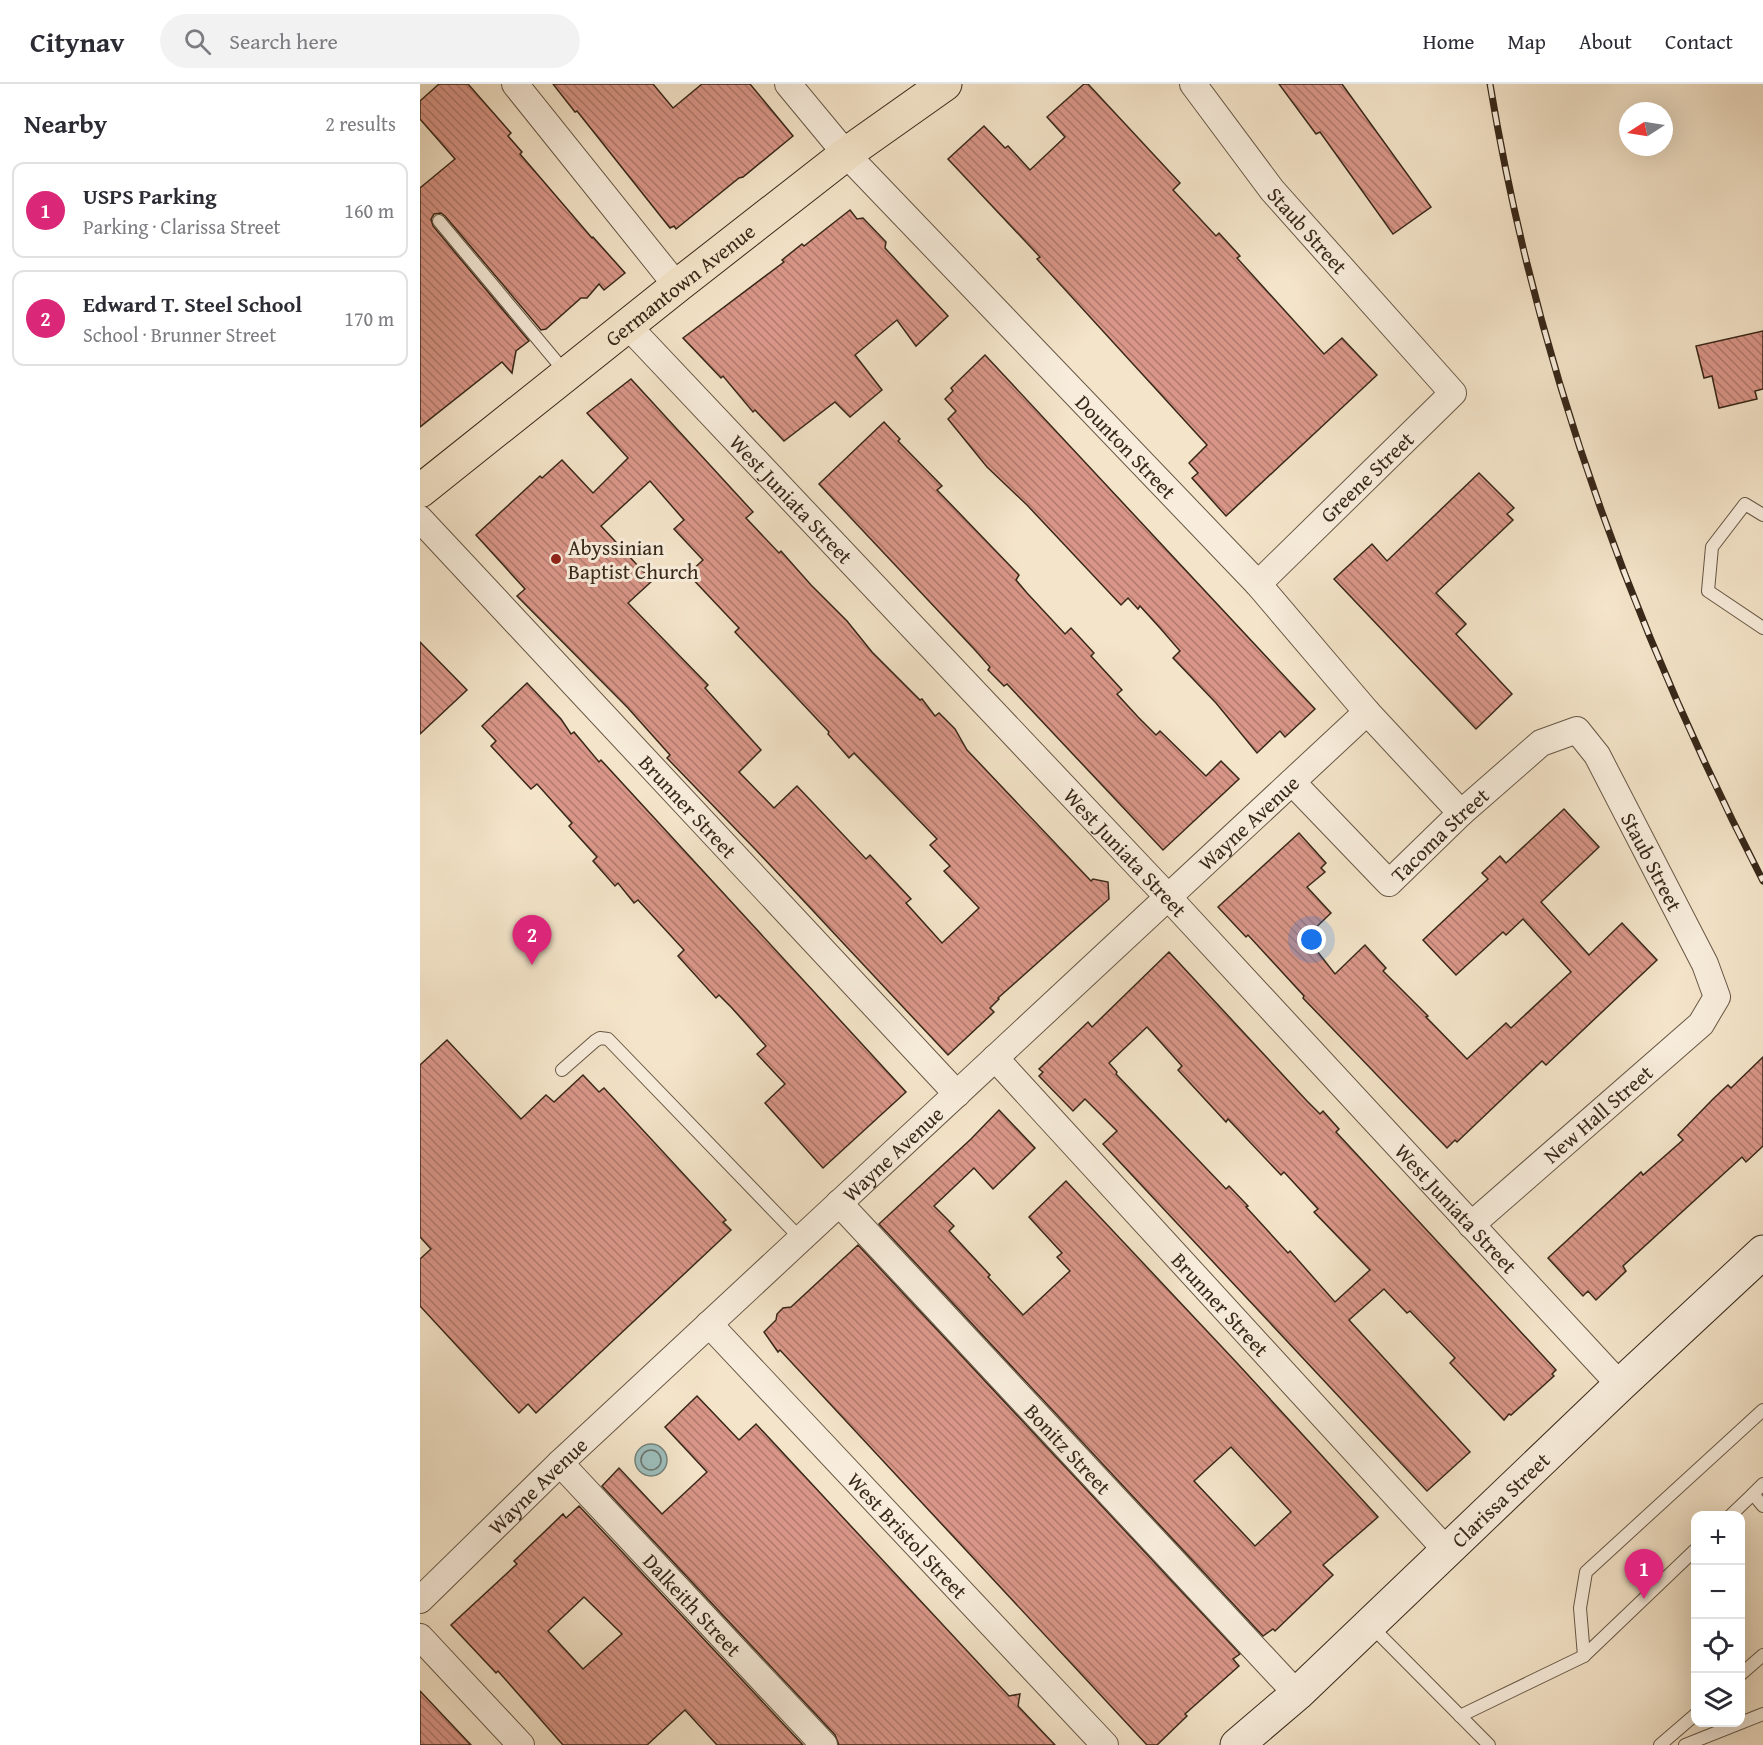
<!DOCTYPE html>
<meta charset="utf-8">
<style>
body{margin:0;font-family:"Gentium Book Plus",serif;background:#f2f2f3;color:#2b2b33}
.controls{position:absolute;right:18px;bottom:18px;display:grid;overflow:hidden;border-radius:12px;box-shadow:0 6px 24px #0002}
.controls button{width:54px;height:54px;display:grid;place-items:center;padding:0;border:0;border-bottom:2px solid #e1e1e2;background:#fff;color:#2b2b33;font:30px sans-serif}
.compass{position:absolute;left:1199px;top:18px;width:54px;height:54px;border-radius:50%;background:#fff;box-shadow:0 6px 24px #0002;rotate:258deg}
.you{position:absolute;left:892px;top:856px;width:21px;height:21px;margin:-15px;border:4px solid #fff;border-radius:50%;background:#1a73e8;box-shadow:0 0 0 9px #1a73e833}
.badge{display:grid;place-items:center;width:39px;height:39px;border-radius:50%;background:#db2777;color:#fff;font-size:20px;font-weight:700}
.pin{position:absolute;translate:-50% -50px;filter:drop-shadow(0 2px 3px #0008)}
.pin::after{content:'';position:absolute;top:32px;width:21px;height:18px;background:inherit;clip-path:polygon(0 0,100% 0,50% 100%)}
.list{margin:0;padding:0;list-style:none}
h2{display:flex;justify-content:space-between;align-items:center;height:78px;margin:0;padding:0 24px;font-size:26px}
h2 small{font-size:20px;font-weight:400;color:#7c7c81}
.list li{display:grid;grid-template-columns:39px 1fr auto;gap:18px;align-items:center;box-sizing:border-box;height:96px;margin:0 12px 12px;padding:0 12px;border:2px solid #e1e1e2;border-radius:12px}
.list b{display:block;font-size:22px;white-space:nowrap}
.list p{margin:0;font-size:20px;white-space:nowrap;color:#7c7c81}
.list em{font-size:20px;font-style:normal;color:#7c7c81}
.icon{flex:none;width:33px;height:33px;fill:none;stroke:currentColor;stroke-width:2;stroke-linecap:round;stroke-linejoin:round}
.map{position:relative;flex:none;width:1343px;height:1661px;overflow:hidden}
header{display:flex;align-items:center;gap:36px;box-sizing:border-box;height:84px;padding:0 30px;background:#fff;border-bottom:2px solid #e1e1e2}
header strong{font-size:28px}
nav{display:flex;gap:33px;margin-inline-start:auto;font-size:21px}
.search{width:420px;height:54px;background:#f2f2f3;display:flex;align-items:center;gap:15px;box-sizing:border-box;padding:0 21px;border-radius:33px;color:#7c7c81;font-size:22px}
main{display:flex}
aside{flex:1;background:#fff}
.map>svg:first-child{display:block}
.water{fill:#9dbebc;stroke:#75827b;stroke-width:1.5}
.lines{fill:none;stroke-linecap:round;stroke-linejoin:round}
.shore{stroke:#6a736a;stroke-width:1.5}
.building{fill:url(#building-back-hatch);stroke:#382819;stroke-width:1.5;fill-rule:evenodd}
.lane-casing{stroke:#675745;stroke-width:14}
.street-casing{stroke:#675745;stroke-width:28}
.secondary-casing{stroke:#382819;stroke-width:35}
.primary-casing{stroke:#382819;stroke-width:35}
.lane{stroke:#f8eddc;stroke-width:12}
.street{stroke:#f8eddc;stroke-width:26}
.secondary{stroke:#f8eddc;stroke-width:33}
.primary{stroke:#f4e4c9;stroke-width:33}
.rail-casing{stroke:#382819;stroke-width:7}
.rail{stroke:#f8eddc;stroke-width:4.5;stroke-dasharray:14;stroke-linecap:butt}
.poi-dot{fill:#8f2418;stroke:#f8eddc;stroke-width:2}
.labels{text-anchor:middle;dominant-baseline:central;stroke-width:6;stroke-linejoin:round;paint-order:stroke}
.street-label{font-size:21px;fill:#382819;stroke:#f8eddc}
.poi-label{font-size:21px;fill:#382819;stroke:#f8eddc;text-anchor:start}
</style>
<header>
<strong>Citynav</strong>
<div class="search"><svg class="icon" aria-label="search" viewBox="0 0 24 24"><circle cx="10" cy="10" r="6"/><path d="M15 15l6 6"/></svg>Search here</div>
<nav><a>Home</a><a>Map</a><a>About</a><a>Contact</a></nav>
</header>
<main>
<aside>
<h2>Nearby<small>2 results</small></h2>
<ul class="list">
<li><span class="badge">1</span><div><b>USPS Parking</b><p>Parking · Clarissa Street</p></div><em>160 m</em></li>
<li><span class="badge">2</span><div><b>Edward T. Steel School</b><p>School · Brunner Street</p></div><em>170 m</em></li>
</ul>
</aside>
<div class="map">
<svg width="1343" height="1661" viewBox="0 0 1343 1661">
<defs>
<pattern id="building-back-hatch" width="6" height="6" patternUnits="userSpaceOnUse" patternTransform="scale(1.5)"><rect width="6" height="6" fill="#d99688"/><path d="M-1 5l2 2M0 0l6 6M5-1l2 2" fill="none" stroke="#b17a6e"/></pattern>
</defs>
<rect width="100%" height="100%" fill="#f4e4c9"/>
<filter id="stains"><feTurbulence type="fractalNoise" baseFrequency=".00333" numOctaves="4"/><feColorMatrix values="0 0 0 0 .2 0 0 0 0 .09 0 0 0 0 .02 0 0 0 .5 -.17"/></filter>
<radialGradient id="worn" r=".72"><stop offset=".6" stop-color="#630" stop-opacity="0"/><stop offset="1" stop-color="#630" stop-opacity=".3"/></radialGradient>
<circle class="water" cx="231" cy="1376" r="16"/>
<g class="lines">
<circle class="shore" cx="231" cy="1376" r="10"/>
</g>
<g class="building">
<polygon points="19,0 48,0 91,49 88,52 102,68 100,70 172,154 173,153 205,189 184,206 179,200 167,214 161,214 126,245 121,246 25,132 21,129 14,130 11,135 13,142 109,257 96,267 92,289 82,278 0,343 0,104 35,75 0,35 0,17"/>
<polygon points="133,0 233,0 253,24 282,0 330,0 373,52 323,93 319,94 256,145 254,142 250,144 157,27 155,28"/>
<polygon points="664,0 668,0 760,99 753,106 796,152 799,149 820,172 817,174 904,270 922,254 957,291 806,432 772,394 778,389 769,379 787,361 617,175 620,173 528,75 564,42 585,64 588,62 610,86 645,53 627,33"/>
<polygon points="859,0 922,0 1011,123 973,150 900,48 896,50"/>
<polygon points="430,126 437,135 443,134 466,158 465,164 528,232 496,262 477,236 435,271 462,306 430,333 415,318 364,357 335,326 333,328 303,292 301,294 263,254 364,178 362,176 382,160 384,162"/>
<polygon points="1343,247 1343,305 1335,307 1337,315 1299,324 1292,292 1284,294 1276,262"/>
<polygon points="565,271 895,625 865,653 860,647 837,669 796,619 753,574 760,567 740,544 720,522 718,525 708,514 701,521 607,421 567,383 528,335 536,327 525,315 533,307 531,304"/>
<path d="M211,295L333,428L326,434L359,469L361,467L391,501L427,537L452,568L500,616L502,615L515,632L519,629L535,645L547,666L671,797L673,795L688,798L689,815L578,914L579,915L570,924L574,928L528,971L335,765L247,674L250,671L208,624L97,512L105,505L56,451L120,392L122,394L142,376L173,409L208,374L167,329ZM230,397L264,436L254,445L283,476L268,490L319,544L315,548L409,648L408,650L429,674L434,669L517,755L510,761L530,782L524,787L559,824L522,859L486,819L491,815L450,771L446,775L377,702L354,724L319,688L341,666L285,604L288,601L208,519L232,497L181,442Z"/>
<polygon points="464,338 480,355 478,357 522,402 517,406 599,491 596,496 607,509 645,550 651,544 674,569 671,572 702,606 697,610 718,633 736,651 740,647 786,692 801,677 819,695 743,766 587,600 584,602 568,586 570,583 555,566 399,400"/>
<polygon points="1059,389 1094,424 1087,430 1093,436 1016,509 1046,540 1036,550 1092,610 1056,645 914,495 952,460 967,477"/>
<polygon points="0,558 47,606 0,650"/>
<polygon points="107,599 141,635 151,650 154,648 179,678 181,676 486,1008 403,1084 345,1019 365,1000 337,970 346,962 311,923 299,911 296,914 258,872 264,866 218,816 214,819 198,799 195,802 173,777 177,773 149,742 152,739 117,700 111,705 71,662 76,657 62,642"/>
<polygon points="1144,725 1179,763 1121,818 1169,871 1202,839 1237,876 1126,981 1122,977 1037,1058 1035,1056 1027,1064 883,914 884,912 828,851 826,853 798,823 879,749 906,779 901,784 905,788 887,803 911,829 886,853 915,890 945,861 966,884 963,887 1008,932 1006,933 1047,975 1086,939 1091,944 1151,888 1103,835 1086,851 1083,848 1036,891 1003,856 1068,795 1062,789 1080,772 1086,779"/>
<path d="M749,868L887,1017L900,1030L903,1027L919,1045L916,1048L942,1076L1136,1286L1132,1290L1134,1292L1091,1331L1089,1330L1084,1336L1030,1279L1035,1274L990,1227L987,1229L964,1205L929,1236L1050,1368L1007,1407L683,1060L697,1047L665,1015L653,1027L619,992L623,988L619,985L668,938L672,943ZM727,943L762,982L758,986L806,1038L808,1035L861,1091L864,1088L898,1125L894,1128L950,1186L915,1218L870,1167L868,1169L826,1123L828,1122L809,1102L806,1105L696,990L697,988L689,979Z"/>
<polygon points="27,956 101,1035 126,1011 134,1018 163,991 179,1008 184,1004 306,1136 303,1138 311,1146 116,1329 108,1320 99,1329 0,1222 0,1175 11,1165 0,1153 0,981"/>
<polygon points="1343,973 1343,1062 1326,1078 1322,1073 1203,1182 1206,1187 1176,1216 1168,1207 1163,1212 1128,1174 1221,1088 1223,1091 1263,1056 1258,1051 1293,1015 1308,1001 1311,1004"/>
<path d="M579,1026L615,1064L573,1105L554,1084L514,1122L534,1142L529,1147L570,1191L568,1193L603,1231L650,1187L637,1173L642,1169L609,1133L646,1097L817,1279L958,1433L903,1481L913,1491L855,1547L853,1545L843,1552L459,1140L551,1055ZM811,1363L871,1428L835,1462L774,1397Z"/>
<polygon points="438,1161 820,1570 813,1575 819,1582 765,1630 767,1632 737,1661 727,1661 360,1266 358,1268 344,1248 356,1236 357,1230 363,1224 371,1223"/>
<polygon points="277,1312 319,1356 336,1340 589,1612 600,1610 598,1622 635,1661 419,1661 415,1651 182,1402 199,1384 242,1430 287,1388 245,1343"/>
<path d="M159,1422L383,1661H297L265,1626L227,1661H143L78,1587L76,1589L31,1541L97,1480L94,1477L143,1430L146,1434ZM164,1513L202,1550L163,1585L128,1547Z"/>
<polygon points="0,1607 51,1661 0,1661"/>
</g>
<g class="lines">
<defs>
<g id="lane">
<polyline points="19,137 146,289"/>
<polyline points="1343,431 1325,420 1292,463 1288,507 1343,544"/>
<polyline points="142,986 175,957 180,954 188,955 381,1155"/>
<polyline points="1333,1410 1343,1400"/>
<polyline points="1310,1432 1333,1410 1343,1422"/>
<polyline points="950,1541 1069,1661"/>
<polyline points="1164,1572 1160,1524 1166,1488 1343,1326"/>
<polyline points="1320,1591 1343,1571"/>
<polyline points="1040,1632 1164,1572 1276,1465"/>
<polyline points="1240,1661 1276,1630"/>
<polyline points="1265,1661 1343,1630"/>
</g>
<g id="street">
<polyline points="95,0 257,202"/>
<path id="s1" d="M368,0L426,70L838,500L947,628L1041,729"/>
<path id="s2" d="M773,0L852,106L1033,309L838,500"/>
<path id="s3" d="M208,242L748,813L1200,1301"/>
<path id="s4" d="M0,435L537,1010"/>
<path id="s5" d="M872,698L969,799L1041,729L1121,659L1157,646L1177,671L1285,880L1297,913L1281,940L1051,1141"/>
<path id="s6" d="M575,974L1027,1467"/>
<path id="s7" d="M419,1119L877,1610"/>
<path id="s8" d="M289,1240L685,1661"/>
<path id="s9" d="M140,1379L404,1661"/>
<path id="s10" d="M0,1516L140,1379L947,628"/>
<polyline points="0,1553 101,1661"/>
</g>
<g id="secondary">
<path id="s11" d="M817,1661L877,1610L1200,1301L1343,1168"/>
</g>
<g id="primary">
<path id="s12" d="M0,407L257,202L426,70L525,0"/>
</g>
</defs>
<use href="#lane" class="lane-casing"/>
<use href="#street" class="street-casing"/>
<use href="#secondary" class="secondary-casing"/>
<use href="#primary" class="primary-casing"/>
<use href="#lane" class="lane"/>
<use href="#street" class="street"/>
<use href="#secondary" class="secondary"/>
<use href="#primary" class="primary"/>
<defs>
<path id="rail" d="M1070,0C1116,279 1214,547 1343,797"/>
</defs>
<use href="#rail" class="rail-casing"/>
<use href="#rail" class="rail"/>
</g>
<circle class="poi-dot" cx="136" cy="475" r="6"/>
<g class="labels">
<g class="street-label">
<text stroke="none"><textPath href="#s2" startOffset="186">Staub Street</textPath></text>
<text stroke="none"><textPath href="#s12" startOffset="332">Germantown Avenue</textPath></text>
<text stroke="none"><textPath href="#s1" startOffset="496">Dounton Street</textPath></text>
<text transform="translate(947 393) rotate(-44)">Greene Street</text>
<text stroke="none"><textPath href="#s3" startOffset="238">West Juniata Street</textPath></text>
<text stroke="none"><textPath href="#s4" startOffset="393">Brunner Street</textPath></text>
<text stroke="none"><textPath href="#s10" startOffset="1136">Wayne Avenue</textPath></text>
<text stroke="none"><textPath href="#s5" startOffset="210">Tacoma Street</textPath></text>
<text stroke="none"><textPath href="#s3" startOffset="724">West Juniata Street</textPath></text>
<text stroke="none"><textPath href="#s5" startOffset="537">Staub Street</textPath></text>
<text transform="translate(1178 1030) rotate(-41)">New Hall Street</text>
<text stroke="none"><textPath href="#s10" startOffset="650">Wayne Avenue</textPath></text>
<text stroke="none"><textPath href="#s3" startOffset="1210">West Juniata Street</textPath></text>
<text stroke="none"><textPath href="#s6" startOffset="334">Brunner Street</textPath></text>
<text stroke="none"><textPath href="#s7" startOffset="336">Bonitz Street</textPath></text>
<text stroke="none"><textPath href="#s10" startOffset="164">Wayne Avenue</textPath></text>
<text stroke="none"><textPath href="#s11" startOffset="360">Clarissa Street</textPath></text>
<text stroke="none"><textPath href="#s8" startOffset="290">West Bristol Street</textPath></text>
<text stroke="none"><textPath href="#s9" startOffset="194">Dalkeith Street</textPath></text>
</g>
<g class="poi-label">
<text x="148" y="463">Abyssinian<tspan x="148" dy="24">Baptist Church</tspan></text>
</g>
</g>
<rect width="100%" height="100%" filter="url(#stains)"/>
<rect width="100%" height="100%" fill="url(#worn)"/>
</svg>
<div class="controls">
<button>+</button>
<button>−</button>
<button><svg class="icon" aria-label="locate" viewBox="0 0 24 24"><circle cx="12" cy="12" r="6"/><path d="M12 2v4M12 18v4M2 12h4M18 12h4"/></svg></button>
<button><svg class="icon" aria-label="layers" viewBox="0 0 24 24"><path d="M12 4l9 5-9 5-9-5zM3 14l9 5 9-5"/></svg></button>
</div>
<svg class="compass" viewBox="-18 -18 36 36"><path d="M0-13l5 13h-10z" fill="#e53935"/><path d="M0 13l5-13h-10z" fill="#7c7c81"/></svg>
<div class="you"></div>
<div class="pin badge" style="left:1224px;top:1515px">1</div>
<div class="pin badge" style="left:112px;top:881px">2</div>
</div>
</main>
